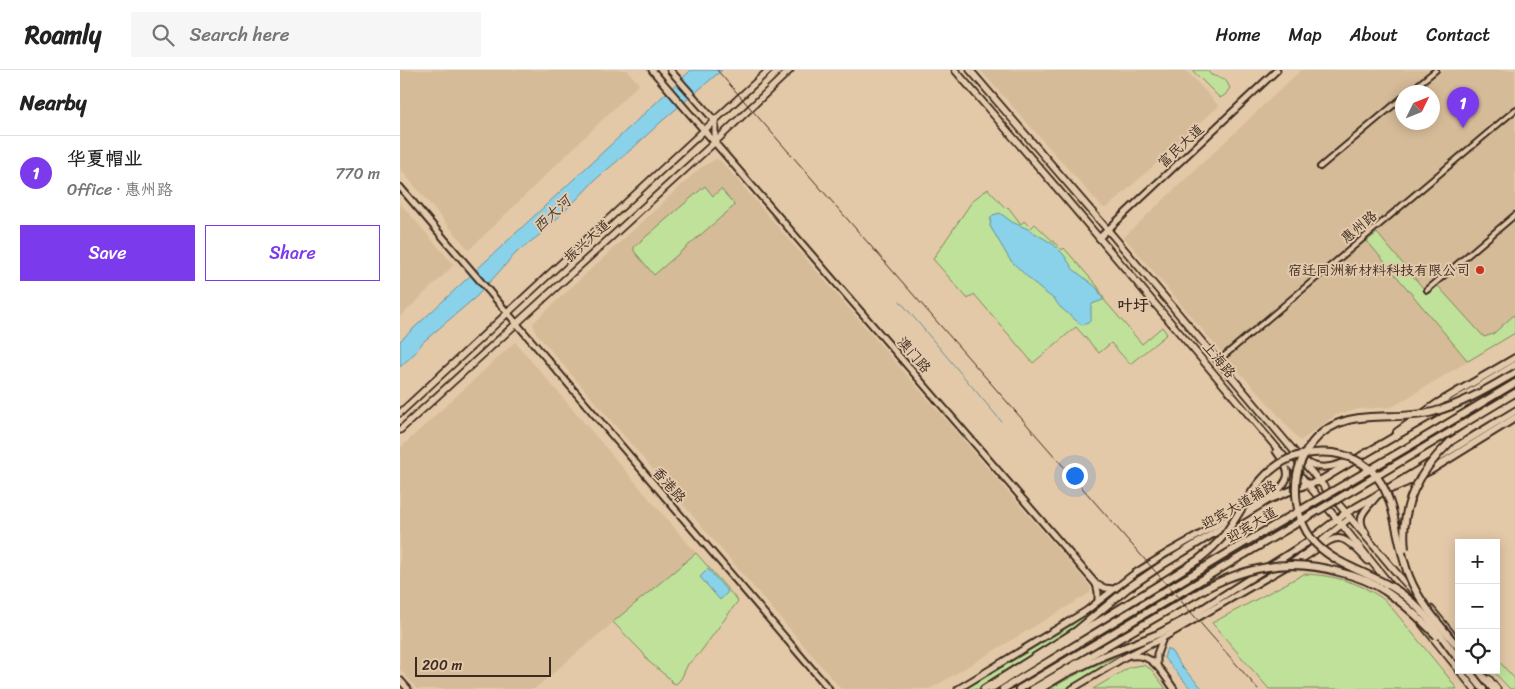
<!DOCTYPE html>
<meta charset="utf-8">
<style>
body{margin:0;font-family:Sriracha,"LXGW WenKai TC",sans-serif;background:#f6f6f6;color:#222}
.controls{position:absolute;right:15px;bottom:15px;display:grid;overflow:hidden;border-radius:0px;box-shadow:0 2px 12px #0003}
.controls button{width:45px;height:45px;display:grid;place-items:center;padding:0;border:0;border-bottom:1px solid #e0e0e0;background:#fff;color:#222;font:25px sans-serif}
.compass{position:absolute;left:995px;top:15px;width:45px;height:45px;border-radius:50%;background:#fff;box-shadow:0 2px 12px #0003;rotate:47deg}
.scale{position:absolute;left:15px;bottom:12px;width:136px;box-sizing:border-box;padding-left:5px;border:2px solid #3b2a1e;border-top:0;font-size:14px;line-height:18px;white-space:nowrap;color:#3b2a1e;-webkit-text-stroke:4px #e3c9ab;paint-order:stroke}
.you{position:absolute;left:674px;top:405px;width:18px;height:18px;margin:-12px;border:4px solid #fff;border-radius:50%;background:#1a73e8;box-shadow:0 0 0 8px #1a73e833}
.badge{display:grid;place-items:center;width:32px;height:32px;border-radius:50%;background:#7c3aed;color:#fff;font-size:16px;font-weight:700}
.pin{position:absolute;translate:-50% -41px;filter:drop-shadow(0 1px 2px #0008)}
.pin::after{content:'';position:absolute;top:26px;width:18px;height:15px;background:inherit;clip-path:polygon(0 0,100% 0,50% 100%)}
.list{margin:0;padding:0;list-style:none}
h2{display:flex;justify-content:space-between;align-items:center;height:65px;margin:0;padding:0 20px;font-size:21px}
h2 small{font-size:16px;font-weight:400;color:#767676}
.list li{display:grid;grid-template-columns:32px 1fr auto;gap:15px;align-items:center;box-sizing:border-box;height:75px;padding:0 20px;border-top:1px solid #e0e0e0}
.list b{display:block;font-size:19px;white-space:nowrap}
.list p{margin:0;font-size:16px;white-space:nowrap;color:#767676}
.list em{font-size:16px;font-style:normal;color:#767676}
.actions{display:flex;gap:10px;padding:15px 20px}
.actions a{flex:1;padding:11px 0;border:1px solid #7c3aed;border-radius:0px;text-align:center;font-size:18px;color:#7c3aed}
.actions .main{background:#7c3aed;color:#fff}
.icon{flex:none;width:28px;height:28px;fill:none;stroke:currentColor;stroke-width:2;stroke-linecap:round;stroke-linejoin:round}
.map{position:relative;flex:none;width:1115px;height:619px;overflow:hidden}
header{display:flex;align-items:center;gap:30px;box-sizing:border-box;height:70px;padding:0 25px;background:#fff;border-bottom:1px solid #e0e0e0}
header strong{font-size:24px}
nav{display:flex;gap:28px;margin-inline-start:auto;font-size:18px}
.search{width:350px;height:45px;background:#f6f6f6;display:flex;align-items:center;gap:12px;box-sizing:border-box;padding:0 18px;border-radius:0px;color:#767676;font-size:19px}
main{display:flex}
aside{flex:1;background:#fff}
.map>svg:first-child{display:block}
.built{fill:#d6bb98;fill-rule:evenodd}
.green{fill:#bfe19a;stroke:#7d865c}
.water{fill:#89d2ea;stroke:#6a8f98}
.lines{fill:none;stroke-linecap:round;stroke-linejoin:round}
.stream{stroke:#6a8f98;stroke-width:1}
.minor-casing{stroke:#3b2a1e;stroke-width:8}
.tertiary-casing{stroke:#3b2a1e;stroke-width:9}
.secondary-casing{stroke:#3b2a1e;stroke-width:9}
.primary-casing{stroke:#3b2a1e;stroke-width:10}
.trunk-casing{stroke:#3b2a1e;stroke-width:10}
.minor{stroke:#e3c9ab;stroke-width:4}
.tertiary{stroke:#e3c9ab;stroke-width:5}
.secondary{stroke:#e3c9ab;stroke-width:5.5}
.primary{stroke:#e3c9ab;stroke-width:6}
.trunk{stroke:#e3c9ab;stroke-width:6}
.rail{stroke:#3b2a1e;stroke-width:1}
.trunk-bridge-casing{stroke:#3b2a1e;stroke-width:10;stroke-linecap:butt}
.trunk-bridge{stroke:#e3c9ab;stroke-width:6}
.poi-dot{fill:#c8321e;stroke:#e3c9ab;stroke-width:2}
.labels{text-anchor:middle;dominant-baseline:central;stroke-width:4;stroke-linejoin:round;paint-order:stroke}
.street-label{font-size:14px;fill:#3b2a1e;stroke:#e3c9ab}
.poi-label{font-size:14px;fill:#3b2a1e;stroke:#e3c9ab;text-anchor:end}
.water-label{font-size:15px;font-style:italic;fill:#433b32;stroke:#e3c9ab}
.quarter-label{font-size:16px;font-weight:bold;fill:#3b2a1e;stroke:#e3c9ab}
</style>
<header>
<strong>Roamly</strong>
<div class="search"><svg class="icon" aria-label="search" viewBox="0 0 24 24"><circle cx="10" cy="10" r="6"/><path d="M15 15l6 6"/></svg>Search here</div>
<nav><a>Home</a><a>Map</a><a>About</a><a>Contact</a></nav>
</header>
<main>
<aside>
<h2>Nearby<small></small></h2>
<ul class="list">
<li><span class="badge">1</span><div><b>华夏帽业</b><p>Office · 惠州路</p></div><em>770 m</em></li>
</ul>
<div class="actions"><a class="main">Save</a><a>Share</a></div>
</aside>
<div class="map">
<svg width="1115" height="619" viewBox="0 0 1115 619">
<rect width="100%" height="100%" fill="#e4c9a8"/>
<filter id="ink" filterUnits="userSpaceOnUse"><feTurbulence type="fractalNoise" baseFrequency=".02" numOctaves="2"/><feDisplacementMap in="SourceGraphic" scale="10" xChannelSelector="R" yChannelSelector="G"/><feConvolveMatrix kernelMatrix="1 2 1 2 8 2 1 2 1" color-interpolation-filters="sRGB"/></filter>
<g filter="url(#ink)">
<g class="built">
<polygon points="0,0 227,0 239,14 69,180 0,99"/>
<polygon points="580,0 786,0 819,36 708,137 703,138"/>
<path d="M901,0H1115V263L992,337L960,339L936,345L900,371L859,323L827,289L724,167ZM1002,22H1032V52H1002Z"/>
<polygon points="316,89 320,90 684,509 691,518 690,523 530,619 441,619 136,263 133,253 299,99"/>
<polygon points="0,133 54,195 0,247"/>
<polygon points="115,272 296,483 134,619 17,619 0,599 0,378"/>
</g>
<g class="green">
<polygon points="792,0 807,0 811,5 825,9 830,18 825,25 820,28"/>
<polygon points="305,116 313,126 321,119 333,133 334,136 254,205 234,181 234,177"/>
<polygon points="588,119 606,139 608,137 621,154 624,151 631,158 635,154 662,180 664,178 698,217 705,231 742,274 762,257 767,264 730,294 711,273 699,283 676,257 633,293 574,224 568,229 533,189 573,130"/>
<polygon points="977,163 1028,224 1038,216 1084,267 1093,264 1115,244 1115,263 1068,291 967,171"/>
<polygon points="296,483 338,531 299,584 288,594 281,609 276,614 271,612 270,609 248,591 243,583 213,552"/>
<path d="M904,504C934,505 963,513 987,532L1049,608L1057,619H869L812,553Z"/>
<polygon points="704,532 676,558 582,619 566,619 672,555"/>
<polygon points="724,584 665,619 649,619 689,598"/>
<polygon points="1096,588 1115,609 1115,619 1110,619 1092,600 1096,600"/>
<polygon points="743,595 751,599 766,619 693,619 730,597"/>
</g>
<g class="water">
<polygon points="291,0 322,0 262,51 233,78 196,109 178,128 142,163 117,182 77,226 23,272 15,283 0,297 0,271"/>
<polygon points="600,143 612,152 628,159 653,174 664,185 673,199 697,218 703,229 703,230 692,234 691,238 691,250 688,253 682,255 679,253 660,237 655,230 639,218 610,190 590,156 591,147 593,145"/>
<polygon points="308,499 328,522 320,530 300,507"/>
<polygon points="767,578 772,582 781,596 803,619 791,619 764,588"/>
</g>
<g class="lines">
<polyline class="stream" points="500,231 601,351"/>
<defs>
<g id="minor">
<polyline points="1009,22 1036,0"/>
<polyline points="920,97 1002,28"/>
<polyline points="1027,220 1115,145"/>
<polyline points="818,291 1115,40"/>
</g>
<g id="tertiary">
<polyline points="252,0 696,514 705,518 713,519"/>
<polyline points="270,0 315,51 315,72"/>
<polyline points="0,117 429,619"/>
<polyline points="699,168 877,0"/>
<path d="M903,389C918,403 935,396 951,390"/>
<path d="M871,428C891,408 893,404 876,381"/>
<path d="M966,463C954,446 967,439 977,426"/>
<path d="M902,489C937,467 936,456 968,491"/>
<polyline points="696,514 698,522 698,531"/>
<path d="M732,586C753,583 763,604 774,619"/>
<polyline points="757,595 757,584 763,568"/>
<polyline points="0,610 8,619"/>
<polyline points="558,619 686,541 735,503 767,483 849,437 857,434"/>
<polyline points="672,619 725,587 761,569 887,496 910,480 950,448"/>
</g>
<g id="secondary">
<polyline points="555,0 662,124 942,455 1005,533"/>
<polyline points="570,0 713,166 1000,507 1016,524"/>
<polyline points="0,343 369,0"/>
<polyline points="0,360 315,72 390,0"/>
<polyline points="1031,539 1059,573"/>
<polyline points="1022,554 1059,600"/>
<polyline points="1059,600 1074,619"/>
<polyline points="1089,609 1097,619"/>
</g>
<g id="primary">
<polyline points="997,362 1038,333 1115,288"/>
<polyline points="584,619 676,561 728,518 762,495 868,430 907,414 918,412 958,388"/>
<polyline points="640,619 667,603 703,586 758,564 788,548 906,473 946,443 979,424 1005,413 1031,400 1115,348"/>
</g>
<g id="trunk">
<polyline points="1050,334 1115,295"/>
<polyline points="1050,372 1070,359 1115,332"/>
<polyline points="1010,376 1115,313"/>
<polyline points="1015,383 1115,323"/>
<polyline points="961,386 1037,342"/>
<polyline points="979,424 1115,341"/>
<polyline points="1068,600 1083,619"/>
<polyline points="1078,600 1093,619"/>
<path d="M590,619C659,575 729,534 798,490"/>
<polyline points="603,619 841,475"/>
<polyline points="619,619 845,484"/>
<polyline points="633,619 796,524"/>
</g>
</defs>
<use href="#minor" class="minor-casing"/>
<use href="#tertiary" class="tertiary-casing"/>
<use href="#secondary" class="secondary-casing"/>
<use href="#primary" class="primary-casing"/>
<use href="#trunk" class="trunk-casing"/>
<use href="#minor" class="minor"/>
<use href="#tertiary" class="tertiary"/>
<use href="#secondary" class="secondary"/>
<use href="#primary" class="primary"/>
<use href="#trunk" class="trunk"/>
<polyline class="rail" points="317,0 858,619"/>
<defs>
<g id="trunk-bridge">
<polyline points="841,475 1010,376"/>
<path d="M1005,479C1000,434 1019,402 1050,372"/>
<polyline points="845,484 1015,383"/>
<path d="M798,490C808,482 817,474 825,464C842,441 854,411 878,395C893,384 915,381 933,383C1001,394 990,459 1009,506C1020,534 1040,555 1059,578"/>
<path d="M796,524C841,497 888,487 939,502C955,506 972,512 985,521C1004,533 1021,550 1037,566"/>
<path d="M1056,586C1039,563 1022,537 998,521C972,503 939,497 916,474C901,458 895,436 896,415C896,400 903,385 912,373C944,334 991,353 1033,342C1063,334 1089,318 1115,303"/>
</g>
</defs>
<use href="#trunk-bridge" class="trunk-bridge-casing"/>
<use href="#trunk-bridge" class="trunk-bridge"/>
</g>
</g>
<circle class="poi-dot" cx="1080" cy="200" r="5"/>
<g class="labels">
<g class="street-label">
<text transform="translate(781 76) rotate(-43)">富民大道</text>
<text transform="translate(959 157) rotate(-40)">惠州路</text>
<text transform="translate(187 171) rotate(-42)">振兴大道</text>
<text transform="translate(514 285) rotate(49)">澳门路</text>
<text transform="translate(819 290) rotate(50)">上海路</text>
<text transform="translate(269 415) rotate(49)">香港路</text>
<text transform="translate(839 435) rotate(-30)">迎宾大道辅路</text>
<text transform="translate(852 455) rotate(-31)">迎宾大道</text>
</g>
<g class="poi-label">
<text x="1070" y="200">宿迁同洲新材料科技有限公司</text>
</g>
<g class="water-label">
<text transform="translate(152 144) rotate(-43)">西大河</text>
</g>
<g class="quarter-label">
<text x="733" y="235">叶圩</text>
</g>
</g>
</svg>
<div class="controls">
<button>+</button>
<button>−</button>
<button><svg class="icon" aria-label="locate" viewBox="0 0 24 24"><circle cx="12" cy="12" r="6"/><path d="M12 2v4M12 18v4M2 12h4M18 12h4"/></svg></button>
</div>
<svg class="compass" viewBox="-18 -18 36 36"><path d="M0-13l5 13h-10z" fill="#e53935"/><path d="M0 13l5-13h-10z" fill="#767676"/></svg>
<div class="scale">200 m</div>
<div class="you"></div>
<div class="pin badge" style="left:1063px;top:58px">1</div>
</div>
</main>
